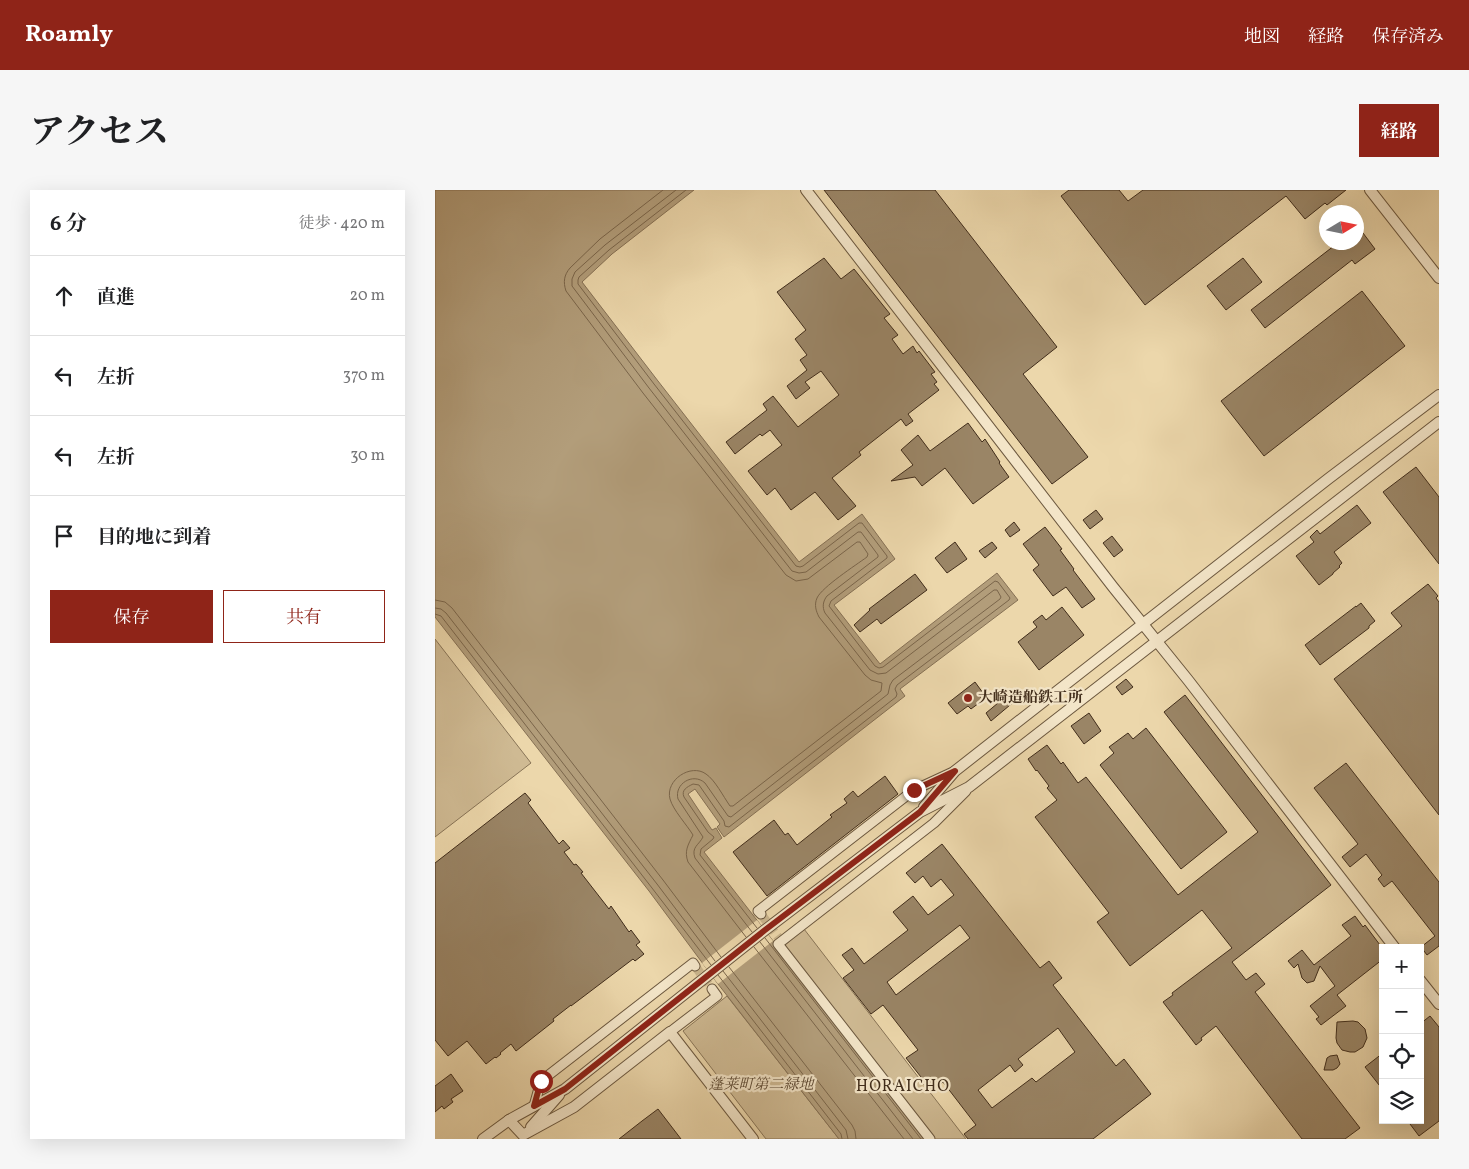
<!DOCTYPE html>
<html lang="ja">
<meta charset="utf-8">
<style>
body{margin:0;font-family:Vollkorn,"Noto Serif JP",serif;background:#f6f6f6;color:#202124}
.controls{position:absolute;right:15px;bottom:15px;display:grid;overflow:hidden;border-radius:0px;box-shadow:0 5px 20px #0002}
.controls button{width:45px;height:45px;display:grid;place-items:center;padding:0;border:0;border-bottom:1px solid #e0e0e0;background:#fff;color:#202124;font:25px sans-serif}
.compass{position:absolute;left:884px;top:15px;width:45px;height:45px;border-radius:50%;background:#fff;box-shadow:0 5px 20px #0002;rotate:80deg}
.stop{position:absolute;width:15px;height:15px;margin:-11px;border:4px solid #8f2418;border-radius:50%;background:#fff}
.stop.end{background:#8f2418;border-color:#fff;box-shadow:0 1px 5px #0008}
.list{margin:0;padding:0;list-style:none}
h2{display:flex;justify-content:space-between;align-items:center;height:65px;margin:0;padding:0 20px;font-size:21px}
h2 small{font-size:16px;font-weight:400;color:#757577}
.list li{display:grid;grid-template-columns:32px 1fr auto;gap:15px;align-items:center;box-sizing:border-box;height:80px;padding:0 20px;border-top:1px solid #e0e0e0}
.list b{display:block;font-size:19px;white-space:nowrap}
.list em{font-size:16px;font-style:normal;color:#757577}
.actions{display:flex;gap:10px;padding:15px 20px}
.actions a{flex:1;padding:11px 0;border:1px solid #8f2418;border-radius:0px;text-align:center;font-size:18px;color:#8f2418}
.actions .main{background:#8f2418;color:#fff}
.icon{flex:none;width:28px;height:28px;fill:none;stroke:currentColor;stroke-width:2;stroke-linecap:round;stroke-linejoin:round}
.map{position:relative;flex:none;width:1004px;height:949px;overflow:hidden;border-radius:0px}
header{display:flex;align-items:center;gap:30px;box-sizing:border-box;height:70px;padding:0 25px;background:#8f2418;color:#fff}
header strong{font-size:24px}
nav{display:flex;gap:28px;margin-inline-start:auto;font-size:18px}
.intro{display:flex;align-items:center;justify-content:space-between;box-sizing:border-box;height:120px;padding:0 30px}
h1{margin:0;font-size:35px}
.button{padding:12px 22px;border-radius:0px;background:#8f2418;color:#fff;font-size:18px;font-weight:700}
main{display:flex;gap:30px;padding:0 30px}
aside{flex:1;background:#fff;border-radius:0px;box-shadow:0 5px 20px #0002}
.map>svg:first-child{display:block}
.green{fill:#cfba93;stroke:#887457}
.water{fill:#b29d7a;stroke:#857054}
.pier{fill:#ecd7ab}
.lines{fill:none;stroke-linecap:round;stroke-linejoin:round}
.shore{stroke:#7a654a;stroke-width:1}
.building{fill:#9a8566;stroke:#412d1b;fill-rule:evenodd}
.minor-tunnel{stroke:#cab58e;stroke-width:9;stroke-dasharray:9 4.5;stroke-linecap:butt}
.minor-casing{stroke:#6c583f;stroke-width:11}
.tertiary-casing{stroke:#6c583f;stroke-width:12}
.minor{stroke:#f3e5c8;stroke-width:9}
.tertiary{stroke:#f3e5c8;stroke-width:10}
.route{stroke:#8f2418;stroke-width:6}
.poi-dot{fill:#8f2418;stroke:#f3e5c8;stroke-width:2}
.labels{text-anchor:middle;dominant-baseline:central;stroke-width:4.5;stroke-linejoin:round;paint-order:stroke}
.poi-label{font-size:15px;font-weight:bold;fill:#412d1b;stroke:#f3e5c8;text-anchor:start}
.park-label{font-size:15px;font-style:italic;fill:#5d4933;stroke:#f3e5c8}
.neighbourhood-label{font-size:16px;letter-spacing:1px;fill:#412d1b;stroke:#f3e5c8}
</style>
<header>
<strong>Roamly</strong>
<nav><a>地図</a><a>経路</a><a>保存済み</a></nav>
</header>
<div class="intro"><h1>アクセス</h1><a class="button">経路</a></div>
<main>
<aside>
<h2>6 分<small>徒歩 · 420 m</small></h2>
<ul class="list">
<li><svg class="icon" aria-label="ahead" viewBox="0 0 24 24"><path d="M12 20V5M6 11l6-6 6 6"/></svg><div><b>直進</b></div><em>20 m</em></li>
<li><svg class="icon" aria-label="left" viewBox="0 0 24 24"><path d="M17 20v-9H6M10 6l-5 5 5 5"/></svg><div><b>左折</b></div><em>370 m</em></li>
<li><svg class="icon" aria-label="left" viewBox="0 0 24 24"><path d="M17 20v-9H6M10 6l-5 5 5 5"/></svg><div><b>左折</b></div><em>30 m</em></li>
<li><svg class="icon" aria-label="arrive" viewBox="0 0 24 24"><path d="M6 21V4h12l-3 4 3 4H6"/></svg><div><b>目的地に到着</b></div></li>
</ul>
<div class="actions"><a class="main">保存</a><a>共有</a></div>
</aside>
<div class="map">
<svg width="1004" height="949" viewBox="0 0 1004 949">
<rect width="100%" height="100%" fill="#ecd7ab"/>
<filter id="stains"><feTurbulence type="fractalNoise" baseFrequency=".004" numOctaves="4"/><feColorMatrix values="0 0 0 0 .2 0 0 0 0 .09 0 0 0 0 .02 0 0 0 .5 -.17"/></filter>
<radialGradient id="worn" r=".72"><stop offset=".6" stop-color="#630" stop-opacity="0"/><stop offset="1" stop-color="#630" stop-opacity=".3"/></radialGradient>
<g class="green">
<polygon points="0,449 96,573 0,647"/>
<polygon points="369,739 531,949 499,949 350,758 350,755"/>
<polygon points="292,806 404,949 331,949 248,841"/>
</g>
<polygon class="water" points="0,0 259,0 177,64 147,92 223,191 364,372 427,324 460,369 399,415 445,474 562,383 583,410 465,499 470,506 289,647 282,637 285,634 260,599 253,604 277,640 281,638 287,648 269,662 492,949 404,949 283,794 214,701 0,427"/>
<polygon class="pier" points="322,730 338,751 283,794 267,773"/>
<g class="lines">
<g class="shore">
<path d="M228,0L165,49L135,78C129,85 128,92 131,101L208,203L351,385L361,391L373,389L422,352H425L433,364L432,367C421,375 387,397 382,408C379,415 381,421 384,427L430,485L436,490L447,493L446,501L298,616H295C288,606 280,590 271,584C256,573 230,590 235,609C238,620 252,635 258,645C253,655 249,661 253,672L311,747"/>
<path d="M241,0L170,55L140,82L137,89V96L214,198L357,381L364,383L371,382L423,342H426L443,365V367L392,406C388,411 387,417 390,423L435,480L443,484L451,483L559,400H562L566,407L565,409L458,490L455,495L453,504L296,627L293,626L270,593C258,582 239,594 243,609L268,647C264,655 256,657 260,668L317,742"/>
<path d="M251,0L174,60L144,87L143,90V94L219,194L361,376L365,377L368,376L424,333H427L452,366V368L396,411L394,416L440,476L444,478L448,477L560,391L563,392L575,408L574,410L462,495L460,499L462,504L461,507L294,637L290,636L289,631L264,595L258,594C252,597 246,600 249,607L273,642L279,647L278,649L266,659L265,665L322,738"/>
<polyline points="0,410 10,412 17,418 228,690 286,767"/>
<polyline points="0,418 6,419 11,423 222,694 280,771"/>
<polyline points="0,424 6,426 217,698 276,775"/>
<polyline points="330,748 486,949"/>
<polyline points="325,752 478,949"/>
<polyline points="319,757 469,949"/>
<polyline points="294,777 417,935 420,941 421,949"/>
<polyline points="288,781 411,940 413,949"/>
<polyline points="283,785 406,944 407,949"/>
</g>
</g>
<g class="building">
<polygon points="389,0 500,0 622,157 588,184 653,267 617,294"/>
<polygon points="634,0 684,0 693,11 708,0 911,0 892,15 890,13 870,29 851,6 710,115 626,6"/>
<polygon points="922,35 940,59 920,74 917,70 830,138 816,120 904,52 922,52"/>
<polygon points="389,68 406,89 419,79 455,124 449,128 463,145 457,149 468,164 478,156 482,163 484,161 500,182 496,184 502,192 499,194 504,200 473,224 478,231 471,236 466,229 424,262 426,265 397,288 421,316 403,330 380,302 356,320 340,298 332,305 313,281 347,255 335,240 327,246 325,244 300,264 291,252 332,220 328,214 338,206 363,237 404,205 386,181 370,192 375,198 361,209 352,196 372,180 365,170 372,165 360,149 371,140 342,102"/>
<polygon points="808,68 827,92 791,120 772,96"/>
<polygon points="927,101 970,156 829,266 786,211"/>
<polygon points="533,233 547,252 550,249 565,272 564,273 574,287 538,314 510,278 487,296 480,287 456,291 478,275 466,260 483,245 495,261"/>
<polygon points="981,277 1004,307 1004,374 948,302"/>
<polygon points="922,315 936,333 899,362 907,373 904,376 905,377 898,383 898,384 884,395 861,366 879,352 875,347 882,340 885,344"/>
<polygon points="661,320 668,329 655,339 648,330"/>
<polygon points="579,332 585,340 575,347 570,340"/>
<polygon points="610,337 627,359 625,360 639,379 638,380 660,409 647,418 631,397 618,406 598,380 604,375 588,354"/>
<polygon points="677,346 688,360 679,367 668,353"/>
<polygon points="520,352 532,369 512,383 500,368"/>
<polygon points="557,352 562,358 550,368 544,361"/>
<polygon points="480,384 492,400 446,434 442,429 425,442 419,435 435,420 434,419"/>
<polygon points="993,394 1003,406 1001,408 1004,412 1004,625 899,489 967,436 956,423"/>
<polygon points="926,413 940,431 934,436 934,438 885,475 870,455 921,416 921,417"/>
<polygon points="627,417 649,445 604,480 583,452 602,437 598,432 607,425 611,430"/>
<polygon points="691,489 698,497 687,505 681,497"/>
<polygon points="540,492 548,503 544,505 548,510 536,519 533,516 522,524 513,513"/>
<polygon points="575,503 581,510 556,531 551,523"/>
<polygon points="750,505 896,695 797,772 811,790 821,783 830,794 820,802 925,938 910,949 867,949 781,836 766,848 767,850 761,855 728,812 738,805 737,803 797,758 767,720 695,776 662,732 674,723 600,627 622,610 612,598 614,596 602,580 601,581 593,569 612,555 626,574 628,572 643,593 651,587 743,705 823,642 729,522"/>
<polygon points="654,523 666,541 649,554 636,536"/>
<polygon points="711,538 792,642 746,679 665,575 679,563 674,557 693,543 698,549"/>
<polygon points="911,573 1004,692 1004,756 992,765 986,757 1000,746 957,691 949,697 943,689 947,685 931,664 915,677 907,667 923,654 879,598"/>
<polygon points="450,586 463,604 332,706 298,662 339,630 350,645 353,643 362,655 397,627 395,625 412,613 409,609 418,601 423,607"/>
<polygon points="90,603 96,610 93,613 124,654 128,650 135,658 129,662 139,675 141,674 148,682 146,683 174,719 176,716 194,742 196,740 205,752 201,755 209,764 200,771 198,769 136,816 136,815 118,829 119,831 81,861 76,854 65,863 66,864 61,868 60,867 51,874 32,851 13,866 0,850 0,673"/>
<path d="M507,654L605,778L614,771L627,788L618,795L681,876L689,869L716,904L658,949H533L529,944L541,935L508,892L497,901L471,868L483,860L448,815L436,824L408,788L419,780L407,765L417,758L429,774L473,740L458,722L478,706L493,725L519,705L506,689L496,697L488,686L480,693L471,683ZM525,735L535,748L461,805L452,792ZM623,838L640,862L601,892L597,888L557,918L543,900L575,875L580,882L588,875L583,869Z"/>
<polygon points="920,726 928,737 930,735 948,759 948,769 902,805 911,816 886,835 881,829 884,827 875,816 900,796 885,776 879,791 872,793 867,788 863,774 859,778 853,771 867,760 879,775 916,746 907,735"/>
<polygon points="995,826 1004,837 1004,931 984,946 972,930 985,930 985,834"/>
<polygon points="918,831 923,832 930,839 932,848 928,857 920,862 915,862 907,860 902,853 901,848 902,832"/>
<polygon points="948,863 948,900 930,877"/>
<polygon points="902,865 905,874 902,878 898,880 889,880 892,868 895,866"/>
<polygon points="16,884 28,901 16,909 18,912 9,919 7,916 0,922 0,896"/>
<polygon points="223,919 246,949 184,949 207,931"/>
</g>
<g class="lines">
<g class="minor-tunnel">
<polyline points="326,724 343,747"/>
<polyline points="260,776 277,799"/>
</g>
<defs>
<g id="minor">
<polyline points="326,724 323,721 479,600 520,581"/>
<polyline points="235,842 282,806 277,799"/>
<polyline points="99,916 106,891 258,773 260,776"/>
<polyline points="495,949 343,754 499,633 531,601"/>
</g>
<g id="tertiary">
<polyline points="371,0 678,397 753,490 960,758"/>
<polyline points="935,0 1004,88"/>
<polyline points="489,617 520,581 893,289 1004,205"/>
<polyline points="985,790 1004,814"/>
<polyline points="74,930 88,945 139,917 235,842 318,949"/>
<polyline points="96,937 124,905"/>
<polyline points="48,949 74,930 130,899 330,740 485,622 534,597 1004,232"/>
</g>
</defs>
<use href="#minor" class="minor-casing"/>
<use href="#tertiary" class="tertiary-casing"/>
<use href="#minor" class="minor"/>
<use href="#tertiary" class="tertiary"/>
</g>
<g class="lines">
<polyline class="route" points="106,891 99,916 130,899 330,740 485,622 520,581 479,600"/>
</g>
<circle class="poi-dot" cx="533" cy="508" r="5"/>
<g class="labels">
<g class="poi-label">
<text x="543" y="508">大崎造船鉄工所</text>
</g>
<g class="park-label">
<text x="326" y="895">蓬莱町第二緑地</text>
</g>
<g class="neighbourhood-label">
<text x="468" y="897">HORAICHO</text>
</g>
</g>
<rect width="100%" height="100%" filter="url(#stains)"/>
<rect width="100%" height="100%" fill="url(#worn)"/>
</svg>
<div class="controls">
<button>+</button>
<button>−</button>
<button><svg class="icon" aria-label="locate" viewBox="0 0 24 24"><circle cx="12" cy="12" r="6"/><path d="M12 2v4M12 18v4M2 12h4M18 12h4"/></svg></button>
<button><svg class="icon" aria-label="layers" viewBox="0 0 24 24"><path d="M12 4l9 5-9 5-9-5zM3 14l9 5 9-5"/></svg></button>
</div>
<svg class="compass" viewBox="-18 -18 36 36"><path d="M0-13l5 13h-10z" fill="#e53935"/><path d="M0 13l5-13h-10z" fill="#757577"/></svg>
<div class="stop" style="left:106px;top:891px"></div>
<div class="stop end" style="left:479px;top:600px"></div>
</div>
</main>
